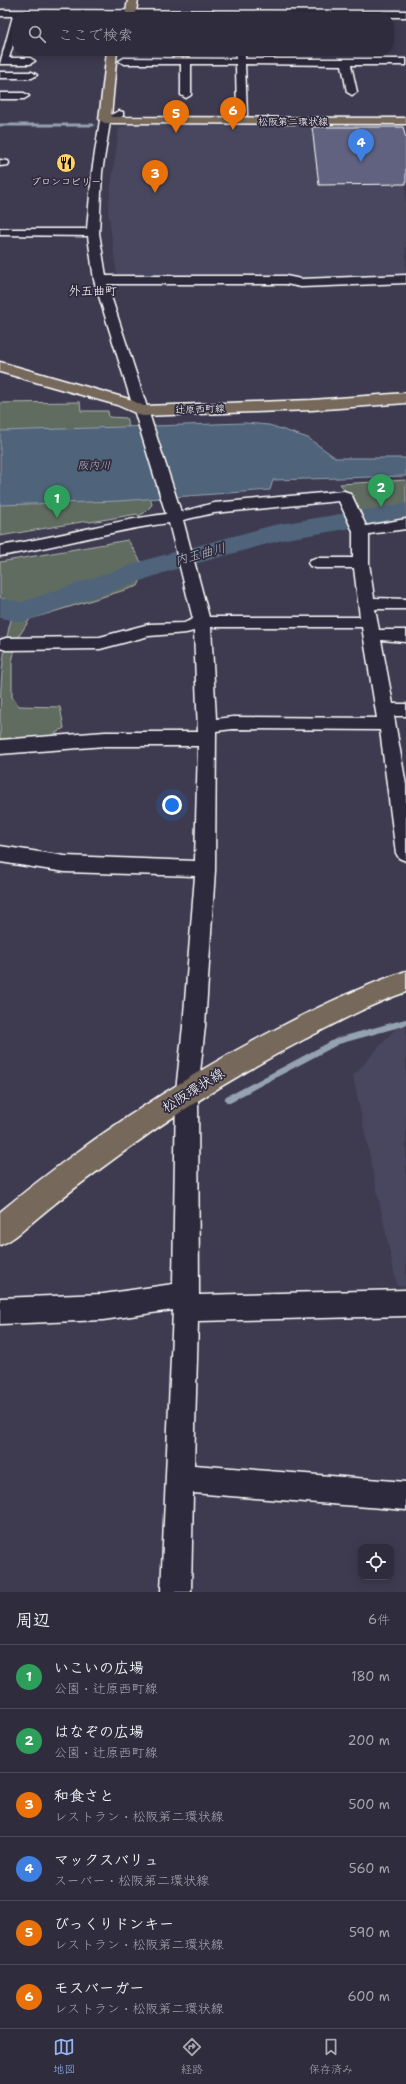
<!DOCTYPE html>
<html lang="ja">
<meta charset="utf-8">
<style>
body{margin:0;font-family:"Shantell Sans","Klee One",sans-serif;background:#363444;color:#f1f3f6}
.controls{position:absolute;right:12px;bottom:12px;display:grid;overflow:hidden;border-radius:8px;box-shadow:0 2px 10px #0003}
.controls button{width:36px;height:36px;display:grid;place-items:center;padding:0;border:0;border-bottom:1px solid #494857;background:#2e2c3d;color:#f1f3f6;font:20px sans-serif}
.you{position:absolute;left:172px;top:805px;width:14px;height:14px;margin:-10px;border:3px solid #fff;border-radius:50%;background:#1a73e8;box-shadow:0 0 0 6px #1a73e833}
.badge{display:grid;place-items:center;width:26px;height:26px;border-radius:50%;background:#95b2f1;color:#fff;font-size:13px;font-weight:700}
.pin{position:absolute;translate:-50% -33px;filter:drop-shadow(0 1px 2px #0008)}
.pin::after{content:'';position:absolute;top:21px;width:14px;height:12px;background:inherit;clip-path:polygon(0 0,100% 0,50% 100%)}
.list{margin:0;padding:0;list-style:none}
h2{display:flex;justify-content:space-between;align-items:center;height:52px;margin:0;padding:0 16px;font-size:17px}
h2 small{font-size:13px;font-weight:400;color:#a7a7b0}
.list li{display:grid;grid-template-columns:26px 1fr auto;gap:12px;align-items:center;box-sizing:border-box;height:64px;padding:0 16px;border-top:1px solid #494857}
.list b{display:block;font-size:15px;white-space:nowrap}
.list p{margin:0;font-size:13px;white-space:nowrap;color:#a7a7b0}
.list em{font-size:13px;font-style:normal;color:#a7a7b0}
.icon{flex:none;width:22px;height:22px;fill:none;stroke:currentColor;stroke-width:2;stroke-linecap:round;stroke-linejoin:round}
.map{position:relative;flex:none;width:406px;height:1592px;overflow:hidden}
.search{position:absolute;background:#2e2c3d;box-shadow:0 2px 10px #0003;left:12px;right:12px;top:12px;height:44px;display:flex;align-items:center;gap:10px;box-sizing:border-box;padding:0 14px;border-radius:16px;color:#a7a7b0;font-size:15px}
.sheet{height:436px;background:#2e2c3d}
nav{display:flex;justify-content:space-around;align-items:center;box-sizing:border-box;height:56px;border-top:1px solid #494857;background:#2e2c3d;font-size:11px;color:#a7a7b0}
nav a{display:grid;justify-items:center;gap:2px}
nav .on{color:#95b2f1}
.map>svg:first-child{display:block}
.built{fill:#48475f}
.green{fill:#606c60;stroke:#b0b6b0}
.water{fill:#4f647a;stroke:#95a2af}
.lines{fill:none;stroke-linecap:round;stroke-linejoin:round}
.stream-far2{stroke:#95a2af;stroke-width:3}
.stream-far1{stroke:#95a2af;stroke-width:6}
.stream{stroke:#95a2af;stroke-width:8}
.river{fill:#4f647a;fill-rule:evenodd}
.building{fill:#616280;stroke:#fff}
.minor-casing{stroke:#fff;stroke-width:3}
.major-casing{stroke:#fff;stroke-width:3}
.minor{fill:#2f2a3d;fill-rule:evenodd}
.major{fill:#76695c;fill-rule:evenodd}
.labels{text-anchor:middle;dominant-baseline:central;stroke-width:3.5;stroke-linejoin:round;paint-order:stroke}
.far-street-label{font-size:10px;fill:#fff;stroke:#2f2a3d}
.far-poi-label{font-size:10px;fill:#fff;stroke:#2f2a3d}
.far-water-label{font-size:11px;font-style:italic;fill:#b0b9c3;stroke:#2f2a3d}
.far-quarter-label{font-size:12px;fill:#fff;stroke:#2f2a3d}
.water-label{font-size:13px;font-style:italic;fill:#b0b9c3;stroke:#2f2a3d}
.near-street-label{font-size:14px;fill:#fff;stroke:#2f2a3d}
</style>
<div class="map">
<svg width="406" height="1592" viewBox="0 0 406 1592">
<rect width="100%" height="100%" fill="#3e3b51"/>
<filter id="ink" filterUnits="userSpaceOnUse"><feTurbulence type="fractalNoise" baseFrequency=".025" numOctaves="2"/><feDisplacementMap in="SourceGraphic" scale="8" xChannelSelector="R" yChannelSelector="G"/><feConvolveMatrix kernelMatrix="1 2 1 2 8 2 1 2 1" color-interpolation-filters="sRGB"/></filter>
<g filter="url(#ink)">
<g class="built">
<polygon points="128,125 405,125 406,277 298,280 287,276 117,275 108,209 119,129"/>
<polygon points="406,1026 406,1286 397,1286 353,1076 396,1028"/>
</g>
<g class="green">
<polygon points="80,402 81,411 108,411 109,417 126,418 130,429 0,434 0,403"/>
<polygon points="406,480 406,520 377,525 369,525 364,523 349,495 340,484"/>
<polygon points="150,496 152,505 144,513 139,516 137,514 90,522 87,521 0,536 0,503"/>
<path d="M128,540L141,562L166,561L170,569L143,575L138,586L30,619L17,639L12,662V697L19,706L60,707L64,728L48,738L0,742C0,697 0,653 14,610L5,599L0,598V562Z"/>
</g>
<polygon class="water" points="245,423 269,425 308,438 336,458 406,458 406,476 273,480 270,490 119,501 0,505 0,431"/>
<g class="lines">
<polyline class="stream-far2" points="0,125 93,125"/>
<polyline class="stream-far1" points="231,1098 338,1041 406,1022"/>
<polyline class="stream" points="229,1099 233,1097"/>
<polygon class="river" points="406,503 406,519 286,539 169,571 23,622 0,618 0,598 22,602 149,559 274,525"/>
</g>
<polygon class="building" points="312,127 403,127 406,139 406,184 319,185"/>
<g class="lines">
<defs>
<g id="minor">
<polygon points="0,10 406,11 406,17 22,16 17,17 17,32 9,58 30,58 35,61 30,64 0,64 13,16 0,16"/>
<polygon points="235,51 245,51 245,59 406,59 406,65 351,65 357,92 352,95 347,92 342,65 245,64 247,115 242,118 237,115 236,64 191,64 191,95 186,98 181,95 181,64 124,64 119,61 124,58 236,59"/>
<polygon points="0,72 32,72 37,75 32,78 0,78"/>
<polygon points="0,93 24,93 29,96 24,99 0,99"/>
<path d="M119,111L123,112V116L110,122L102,172L99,233L106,276H286L301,279L406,275V283L301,287L286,284H107L181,512L214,503L344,491L349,493L352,496L366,526L406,519V529L369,534V563L374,598L406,599V609H375L379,630H406V642L381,640L393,704H406V716H394L406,785V861L399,858L396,853L380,730L233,729L216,731L215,870L205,1026L198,1091L199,1295L406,1290V1316L198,1321L194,1465L406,1482V1510L193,1493L191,1592H161L173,1310L103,1320L0,1324V1298L103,1294L173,1284L176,1091L183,1026L195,876L65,872L0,862V846L65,856L195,861L198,746H105L0,754V740L105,732H198L194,631L186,633L149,636L100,649L6,650L0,648V640L6,638L100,637L149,624L184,623L193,619L169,523C112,530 57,547 0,556V546C56,538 110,521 166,514L94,280L88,236L0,235V229H87L92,172L100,120ZM339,501L353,531V558H316L310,560L308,563L310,566L316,568H354L360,617H209L183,520L214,513ZM211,627H362L377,718L233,717L216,719Z"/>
<polygon points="0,160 8,161 9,163 8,165 0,166"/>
</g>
<g id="major">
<polygon points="128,0 138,0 135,17 125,17"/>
<polygon points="107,51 117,51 111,117 406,118 406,124 105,123 99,120"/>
<polygon points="0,362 129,399 144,406 312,400 406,393 406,403 312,410 142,416 117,405 0,372"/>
<path d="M406,971V992C371,1004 338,1022 305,1039C240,1073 177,1112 118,1156C92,1175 66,1194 41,1215C28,1225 16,1239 0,1245V1212C87,1140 182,1077 282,1026C322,1005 363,986 406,971Z"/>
</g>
</defs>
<use href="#minor" class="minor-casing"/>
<use href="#major" class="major-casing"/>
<use href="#minor" class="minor"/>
<use href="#major" class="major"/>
</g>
</g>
<defs>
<symbol id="restaurant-disc" viewBox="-11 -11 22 22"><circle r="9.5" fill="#ffd166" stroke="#2f2a3d"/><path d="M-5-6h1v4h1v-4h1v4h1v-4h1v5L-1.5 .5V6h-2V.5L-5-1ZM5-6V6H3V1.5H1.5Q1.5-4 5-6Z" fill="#111"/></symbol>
</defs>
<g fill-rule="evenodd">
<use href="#restaurant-disc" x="55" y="152" width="22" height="22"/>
</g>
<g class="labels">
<g class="far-street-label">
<text x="293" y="121">松阪第二環状線</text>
<text transform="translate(200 409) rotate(-2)">辻原西町線</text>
</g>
<g class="far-poi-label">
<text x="66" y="181">ブロンコビリー</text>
</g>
<g class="far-water-label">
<text x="94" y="465">阪内川</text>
</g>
<g class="far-quarter-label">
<text x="93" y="291">外五曲町</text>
</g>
<g class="water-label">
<text transform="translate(200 554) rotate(-15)">内玉曲川</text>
</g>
<g class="near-street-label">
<text transform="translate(193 1090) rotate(-32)">松阪環状線</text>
</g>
</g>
</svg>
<div class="controls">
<button><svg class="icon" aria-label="locate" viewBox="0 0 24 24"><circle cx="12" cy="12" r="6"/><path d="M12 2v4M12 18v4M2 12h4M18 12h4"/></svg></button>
</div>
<div class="you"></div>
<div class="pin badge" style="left:57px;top:518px;background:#2e9e5b">1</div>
<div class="pin badge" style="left:381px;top:507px;background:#2e9e5b">2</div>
<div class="pin badge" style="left:155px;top:193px;background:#e8710a">3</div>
<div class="pin badge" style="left:361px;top:162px;background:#3f7fe0">4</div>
<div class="pin badge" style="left:176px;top:133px;background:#e8710a">5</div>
<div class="pin badge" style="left:233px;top:130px;background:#e8710a">6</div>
<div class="search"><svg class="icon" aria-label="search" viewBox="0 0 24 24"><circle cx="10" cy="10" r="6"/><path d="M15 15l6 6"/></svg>ここで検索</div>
</div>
<section class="sheet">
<h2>周辺<small>6件</small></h2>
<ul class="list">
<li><span class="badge" style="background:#2e9e5b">1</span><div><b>いこいの広場</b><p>公園 · 辻原西町線</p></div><em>180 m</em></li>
<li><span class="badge" style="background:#2e9e5b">2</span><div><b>はなぞの広場</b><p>公園 · 辻原西町線</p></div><em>200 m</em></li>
<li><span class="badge" style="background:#e8710a">3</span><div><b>和食さと</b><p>レストラン · 松阪第二環状線</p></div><em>500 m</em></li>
<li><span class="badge" style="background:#3f7fe0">4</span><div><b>マックスバリュ</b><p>スーパー · 松阪第二環状線</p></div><em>560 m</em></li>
<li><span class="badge" style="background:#e8710a">5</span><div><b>びっくりドンキー</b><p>レストラン · 松阪第二環状線</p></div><em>590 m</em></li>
<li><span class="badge" style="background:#e8710a">6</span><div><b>モスバーガー</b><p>レストラン · 松阪第二環状線</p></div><em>600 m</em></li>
</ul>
</section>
<nav>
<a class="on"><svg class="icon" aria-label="map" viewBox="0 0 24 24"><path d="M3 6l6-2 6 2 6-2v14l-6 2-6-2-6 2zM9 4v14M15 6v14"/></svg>地図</a>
<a><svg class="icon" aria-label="directions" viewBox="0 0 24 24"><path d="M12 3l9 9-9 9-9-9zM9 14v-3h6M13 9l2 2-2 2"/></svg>経路</a>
<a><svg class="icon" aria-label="saved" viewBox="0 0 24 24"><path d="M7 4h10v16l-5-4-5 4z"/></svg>保存済み</a>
</nav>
